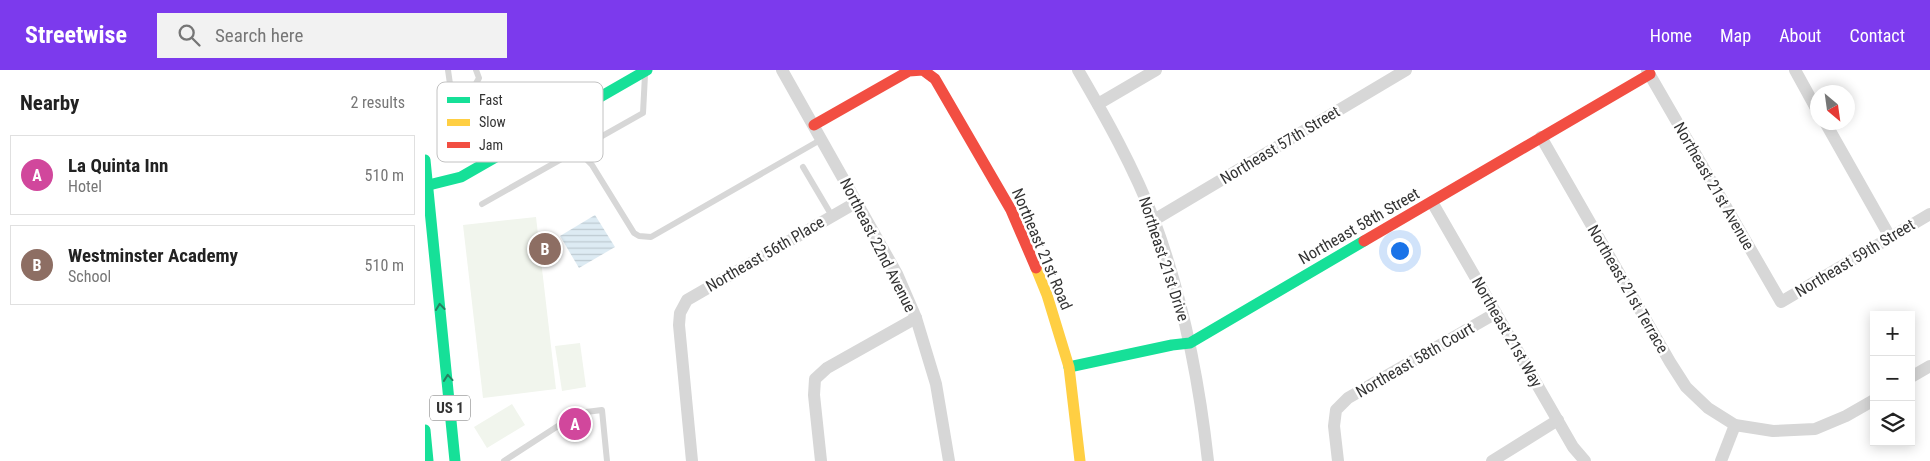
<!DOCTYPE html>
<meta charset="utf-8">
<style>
body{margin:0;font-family:"Roboto Condensed",sans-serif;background:#f2f2f2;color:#222}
.controls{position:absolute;right:15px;bottom:15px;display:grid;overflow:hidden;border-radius:0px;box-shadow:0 2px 12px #0003}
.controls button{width:45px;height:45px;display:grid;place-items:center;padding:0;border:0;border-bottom:1px solid #e0e0e0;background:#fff;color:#222;font:25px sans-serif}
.compass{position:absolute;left:1385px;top:15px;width:45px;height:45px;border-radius:50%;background:#fff;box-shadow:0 2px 12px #0003;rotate:151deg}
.you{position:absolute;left:974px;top:180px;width:18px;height:18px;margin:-12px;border:4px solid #fff;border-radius:50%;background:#1a73e8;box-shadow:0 0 0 8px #1a73e833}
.badge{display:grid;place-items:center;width:32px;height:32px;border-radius:50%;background:#7c3aed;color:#fff;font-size:16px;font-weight:700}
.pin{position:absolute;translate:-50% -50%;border:2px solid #fff;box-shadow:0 1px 5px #0006}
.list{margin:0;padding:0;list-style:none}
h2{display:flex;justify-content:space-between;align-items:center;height:65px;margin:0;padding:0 20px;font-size:21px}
h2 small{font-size:16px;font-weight:400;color:#767676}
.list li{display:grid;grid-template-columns:32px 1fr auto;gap:15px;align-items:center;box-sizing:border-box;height:80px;margin:0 10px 10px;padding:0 10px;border:1px solid #e0e0e0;border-radius:0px}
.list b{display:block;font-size:19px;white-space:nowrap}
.list p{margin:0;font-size:16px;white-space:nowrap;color:#767676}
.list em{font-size:16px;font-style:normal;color:#767676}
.icon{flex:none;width:28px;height:28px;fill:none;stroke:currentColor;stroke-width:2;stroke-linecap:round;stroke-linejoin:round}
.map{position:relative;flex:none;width:1505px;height:391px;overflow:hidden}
header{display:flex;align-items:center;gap:30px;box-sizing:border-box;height:70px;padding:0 25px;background:#7c3aed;color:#fff}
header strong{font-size:24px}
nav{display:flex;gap:28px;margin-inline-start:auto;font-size:18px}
.search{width:350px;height:45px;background:#f2f2f2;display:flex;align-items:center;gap:12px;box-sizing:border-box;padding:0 18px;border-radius:0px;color:#767676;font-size:19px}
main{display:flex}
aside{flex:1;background:#fff}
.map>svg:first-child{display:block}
.pitch{fill:#f1f5ed}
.water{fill:url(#water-rules)}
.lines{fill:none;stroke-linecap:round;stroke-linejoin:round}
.lane{stroke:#d7d7d7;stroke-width:6}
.street{stroke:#d7d7d7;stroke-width:12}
.fast{stroke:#16e098;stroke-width:11}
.slow{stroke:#ffcf43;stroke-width:11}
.jam{stroke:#f24e42;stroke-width:11}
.oneway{stroke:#268160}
.labels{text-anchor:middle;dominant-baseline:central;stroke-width:5;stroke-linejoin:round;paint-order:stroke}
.shield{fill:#fff;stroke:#707070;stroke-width:1}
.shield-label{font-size:15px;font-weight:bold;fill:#333}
.street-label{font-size:16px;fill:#333;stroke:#fff}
.key{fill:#fff;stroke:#c2c2c2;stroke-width:1}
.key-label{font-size:14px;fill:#333}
</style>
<header>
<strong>Streetwise</strong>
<div class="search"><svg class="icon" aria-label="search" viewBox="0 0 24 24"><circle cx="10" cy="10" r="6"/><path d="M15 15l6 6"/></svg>Search here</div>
<nav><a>Home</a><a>Map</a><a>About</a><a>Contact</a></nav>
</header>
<main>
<aside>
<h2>Nearby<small>2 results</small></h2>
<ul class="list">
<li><span class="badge" style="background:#d1479c">A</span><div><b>La Quinta Inn</b><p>Hotel</p></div><em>510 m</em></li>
<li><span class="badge" style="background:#8d6e63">B</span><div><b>Westminster Academy</b><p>School</p></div><em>510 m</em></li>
</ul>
</aside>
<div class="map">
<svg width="1505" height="391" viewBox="0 0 1505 391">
<defs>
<pattern id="water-rules" width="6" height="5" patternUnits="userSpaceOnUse" patternTransform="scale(1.25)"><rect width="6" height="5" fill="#ddebf3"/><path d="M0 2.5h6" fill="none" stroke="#becad1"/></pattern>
</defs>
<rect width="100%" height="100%" fill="#fff"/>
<g class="pitch">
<polygon points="111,147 131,319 58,328 38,155"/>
<polygon points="155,273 161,317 137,321 130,276"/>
<polygon points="87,334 100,355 62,378 49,357"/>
</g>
<polygon class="water" points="170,145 190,177 154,198 135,166"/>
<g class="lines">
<g class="lane">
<polyline points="23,0 25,14 35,23 48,19 54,8 51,0"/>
<polyline points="138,50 159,87 167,95 209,163 214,166 226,167 397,69"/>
<polyline points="378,97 407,146"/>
<polyline points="57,134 218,43 220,5"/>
<polyline points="79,391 153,343 177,340 182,391"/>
</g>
<g class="street">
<polyline points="357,0 472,204 491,248 511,314 524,391"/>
<path d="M653,0C681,48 709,98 729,150C758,228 774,309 783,391"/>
<polyline points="1222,0 1356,232 1505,144"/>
<polyline points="1370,0 1392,40"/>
<polyline points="673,34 731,0"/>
<polyline points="1400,52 1465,167"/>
<polyline points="1116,67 1245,292 1261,317 1283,338 1310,355 1348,361 1390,359 1421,346 1449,330"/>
<polyline points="1007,132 1148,377 1160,391"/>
<polyline points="729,150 981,0"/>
<polyline points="1486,307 1505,296"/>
<polyline points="267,391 254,255 255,243 262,230 432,132"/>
<polyline points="396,391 389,325 390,309 402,298 491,248"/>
<polyline points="913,391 909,356 911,340 923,328 1071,243"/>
<polyline points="1067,391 1133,350"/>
<polyline points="1296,391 1310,355"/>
</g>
<g class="fast">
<polyline points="0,90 30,391"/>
<polyline points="0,116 36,107 222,0"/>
<polyline points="644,297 747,275 765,273 939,171"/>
<polyline points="0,360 3,391"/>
</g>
<polyline class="slow" points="611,198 622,225 644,297 655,391"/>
<g class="jam">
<polyline points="389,55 484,1 498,0 510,9 586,140 611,198"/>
<polyline points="939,171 1225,4"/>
</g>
</g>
<defs><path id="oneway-chevron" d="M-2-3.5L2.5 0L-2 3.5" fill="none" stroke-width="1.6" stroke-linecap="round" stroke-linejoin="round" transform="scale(1.25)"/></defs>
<g class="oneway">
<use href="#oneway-chevron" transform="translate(15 237) rotate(-96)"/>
<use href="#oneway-chevron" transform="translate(23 308) rotate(-95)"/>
</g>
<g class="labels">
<rect class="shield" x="5" y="325.5" width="40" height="25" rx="4"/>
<g class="shield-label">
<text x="25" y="338">US 1</text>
</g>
<g class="street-label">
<text transform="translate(855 75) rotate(-31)">Northeast 57th Street</text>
<text transform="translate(1289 116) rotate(60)">Northeast 21st Avenue</text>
<text transform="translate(934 156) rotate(-30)">Northeast 58th Street</text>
<text transform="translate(453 175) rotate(63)">Northeast 22nd Avenue</text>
<text transform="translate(617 179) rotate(67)">Northeast 21st Road</text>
<text transform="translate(340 184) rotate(-30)">Northeast 56th Place</text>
<text transform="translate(1430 188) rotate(-31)">Northeast 59th Street</text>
<text transform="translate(739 189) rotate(72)">Northeast 21st Drive</text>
<text transform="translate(1203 219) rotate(60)">Northeast 21st Terrace</text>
<text transform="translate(1082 262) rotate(60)">Northeast 21st Way</text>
<text transform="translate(990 290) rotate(-30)">Northeast 58th Court</text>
</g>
</g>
<rect x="12" y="12" width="166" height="80" rx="8" class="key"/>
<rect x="22" y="27" width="23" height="6" fill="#16e098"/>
<rect x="22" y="49" width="23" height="7" fill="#ffcf43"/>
<rect x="22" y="72" width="23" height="6" fill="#f24e42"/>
<g class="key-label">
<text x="54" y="35">Fast</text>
<text x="54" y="57">Slow</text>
<text x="54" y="80">Jam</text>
</g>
</svg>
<div class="controls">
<button>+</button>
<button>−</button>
<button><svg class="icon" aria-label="layers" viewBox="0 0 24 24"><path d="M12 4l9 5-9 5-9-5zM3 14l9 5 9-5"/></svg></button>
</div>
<svg class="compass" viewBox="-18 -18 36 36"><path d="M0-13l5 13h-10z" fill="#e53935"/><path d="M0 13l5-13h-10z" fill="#767676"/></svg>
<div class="you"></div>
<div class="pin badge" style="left:150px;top:354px;background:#d1479c">A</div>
<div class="pin badge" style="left:120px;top:179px;background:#8d6e63">B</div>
</div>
</main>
